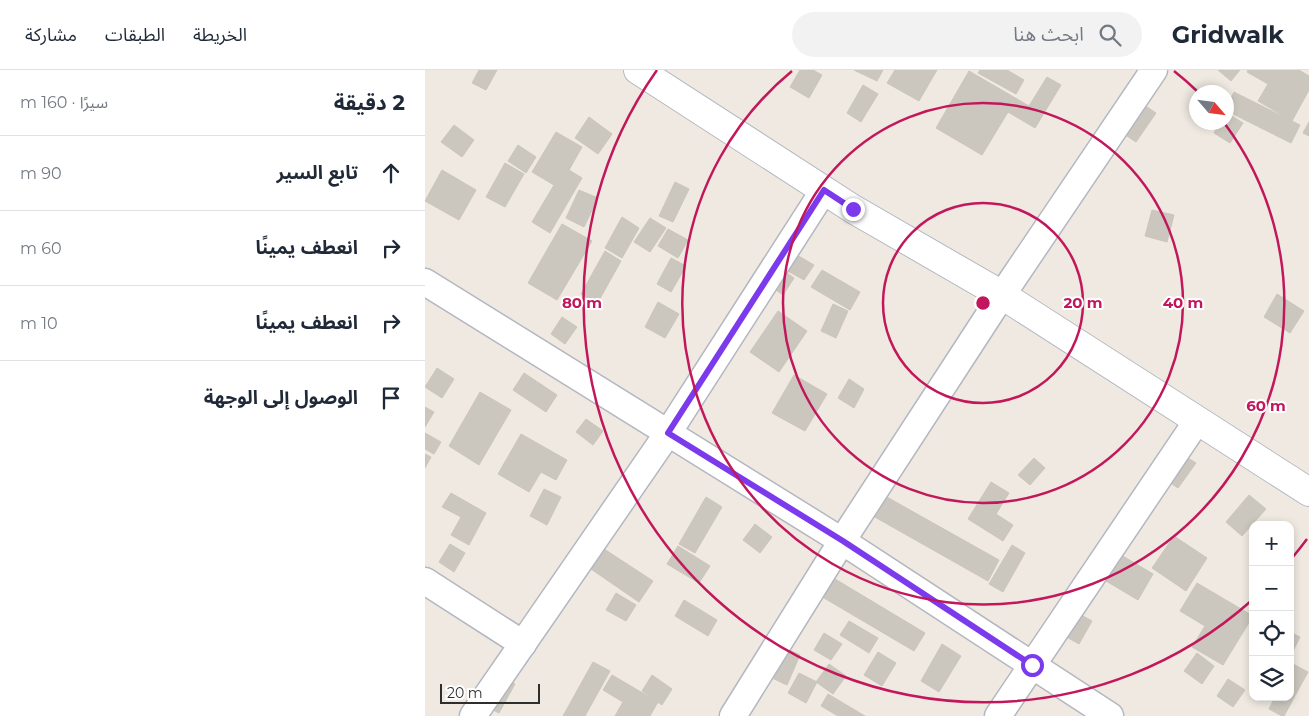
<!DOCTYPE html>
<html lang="ar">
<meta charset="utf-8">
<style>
body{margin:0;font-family:Montserrat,"Noto Sans Arabic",sans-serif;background:#f2f2f3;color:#1f2937;direction:rtl}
.controls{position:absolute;right:15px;bottom:15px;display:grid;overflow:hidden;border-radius:10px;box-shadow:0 2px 8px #0003}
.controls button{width:45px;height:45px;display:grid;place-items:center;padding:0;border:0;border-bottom:1px solid #e0e1e3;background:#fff;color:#1f2937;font:25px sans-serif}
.compass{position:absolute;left:764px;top:15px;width:45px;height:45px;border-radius:50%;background:#fff;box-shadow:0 2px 8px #0003;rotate:118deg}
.scale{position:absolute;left:15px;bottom:12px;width:100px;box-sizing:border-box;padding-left:5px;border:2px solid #2e2e2e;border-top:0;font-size:14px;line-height:18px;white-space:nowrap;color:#2e2e2e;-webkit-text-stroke:4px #fff;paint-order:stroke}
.stop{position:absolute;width:15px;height:15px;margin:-11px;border:4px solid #7c3aed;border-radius:50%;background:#fff}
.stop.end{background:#7c3aed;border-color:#fff;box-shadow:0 1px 5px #0008}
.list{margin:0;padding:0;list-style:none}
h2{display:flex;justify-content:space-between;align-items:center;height:65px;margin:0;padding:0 20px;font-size:21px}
h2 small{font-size:16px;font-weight:400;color:#747a83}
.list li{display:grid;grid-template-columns:32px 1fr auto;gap:15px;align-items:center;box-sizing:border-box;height:75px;padding:0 20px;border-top:1px solid #e0e1e3}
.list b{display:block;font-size:19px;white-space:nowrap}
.list em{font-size:16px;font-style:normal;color:#747a83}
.icon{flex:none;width:28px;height:28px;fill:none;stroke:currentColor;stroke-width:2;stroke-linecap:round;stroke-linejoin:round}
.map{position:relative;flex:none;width:884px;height:646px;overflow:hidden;direction:ltr}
header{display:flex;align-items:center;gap:30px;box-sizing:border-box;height:70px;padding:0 25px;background:#fff;border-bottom:1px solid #e0e1e3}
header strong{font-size:24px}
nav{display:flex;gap:28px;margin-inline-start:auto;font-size:18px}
.search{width:350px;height:45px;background:#f2f2f3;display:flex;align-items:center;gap:12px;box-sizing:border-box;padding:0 18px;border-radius:28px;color:#747a83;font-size:19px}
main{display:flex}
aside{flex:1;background:#fff}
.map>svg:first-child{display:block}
.building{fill:#cbc7bf;stroke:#cbc5ba}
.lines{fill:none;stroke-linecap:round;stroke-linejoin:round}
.street-casing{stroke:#b4b7c1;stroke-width:29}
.secondary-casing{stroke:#b4b7c1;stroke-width:30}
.street{stroke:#fff;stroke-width:26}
.secondary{stroke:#fff;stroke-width:28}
.route{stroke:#7c3aed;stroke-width:6}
.ring{fill:none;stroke:#c2185b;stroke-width:2.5}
.centre{fill:#c2185b;stroke:#fff;stroke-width:2.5}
.ring-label{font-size:15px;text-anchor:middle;font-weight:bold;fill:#c2185b;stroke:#fff;stroke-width:4;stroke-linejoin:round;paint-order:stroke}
</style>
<header>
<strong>Gridwalk</strong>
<div class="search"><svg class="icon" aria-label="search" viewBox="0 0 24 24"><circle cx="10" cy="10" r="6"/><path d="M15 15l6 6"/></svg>ابحث هنا</div>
<nav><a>الخريطة</a><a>الطبقات</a><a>مشاركة</a></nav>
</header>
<main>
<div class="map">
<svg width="884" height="646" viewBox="0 0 884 646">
<rect width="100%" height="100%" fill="#efe9e1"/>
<g class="building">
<polygon points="54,0 72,0 61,20 47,13"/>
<polygon points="375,0 388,0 397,5 384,28 365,17"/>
<polygon points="429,0 458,0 452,11"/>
<polygon points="470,0 512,0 494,31 462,13"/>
<polygon points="555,0 582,0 599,10 591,24 553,3"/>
<polygon points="793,0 815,0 806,11"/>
<polygon points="823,0 874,0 884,6 884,20 867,51 833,31 843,14 822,2"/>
<polygon points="544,1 604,36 622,7 636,15 610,58 583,42 557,85 511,58"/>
<polygon points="438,15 453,24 436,52 422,43"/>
<polygon points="809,22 875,55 866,73 802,41 802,36"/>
<polygon points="716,33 731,43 711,72 696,62"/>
<polygon points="802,43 818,53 805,73 789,63 795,52 802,52"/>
<polygon points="164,47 187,64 173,84 150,68"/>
<polygon points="884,52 884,66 878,63"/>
<polygon points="29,55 49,70 37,87 16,72"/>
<polygon points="131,62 157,77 144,100 157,108 125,163 107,152 129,115 107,102"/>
<polygon points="93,75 111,87 101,103 83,91"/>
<polygon points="80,93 99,104 80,137 61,127"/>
<polygon points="17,100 51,120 34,150 0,131"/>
<polygon points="250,112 264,119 248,152 234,146"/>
<polygon points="154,120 173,128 159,157 141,148"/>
<polygon points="727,140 749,145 742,172 720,166"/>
<polygon points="197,147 214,158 197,188 180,178"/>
<polygon points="225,148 241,158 225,182 209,172"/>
<polygon points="137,154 167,171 132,230 103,213"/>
<polygon points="243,159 263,170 253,188 233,176"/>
<polygon points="355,175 389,195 379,210 345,191"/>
<polygon points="180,181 196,191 172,234 156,224"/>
<polygon points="246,188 261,196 246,222 232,214"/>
<polygon points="344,191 369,208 358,225 334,208"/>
<polygon points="397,200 435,222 425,240 386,217"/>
<polygon points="852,224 879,241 865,263 839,247"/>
<polygon points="233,232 254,244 240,268 220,257"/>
<polygon points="408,234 423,241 411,268 396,261"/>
<polygon points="353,241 382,261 354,302 325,282"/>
<polygon points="137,247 152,257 140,274 126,264"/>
<polygon points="12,298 29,309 17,328 0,317"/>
<polygon points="99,303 132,325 121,342 88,320"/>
<polygon points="369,305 402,324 380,361 347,343"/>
<polygon points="424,309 439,319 429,338 413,328"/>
<polygon points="55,322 86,340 54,395 24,376"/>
<polygon points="0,337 9,342 0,357"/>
<polygon points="161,349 178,361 168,375 151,362"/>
<polygon points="0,363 16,372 9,384 0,379"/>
<polygon points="96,364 142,390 131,410 116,402 104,422 73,404"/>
<polygon points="0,384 6,387 0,398"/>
<polygon points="758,385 771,393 753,418 741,410"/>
<polygon points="609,388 620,398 605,415 593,405"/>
<polygon points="566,412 584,423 571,444 588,455 578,471 543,449"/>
<polygon points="119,419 136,427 122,455 105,446"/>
<polygon points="26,423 61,443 44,475 26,465 36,447 17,437"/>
<polygon points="824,425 841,439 817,466 801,452"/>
<polygon points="460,426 574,490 563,511 448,446"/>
<polygon points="281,427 297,437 270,483 254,474"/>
<polygon points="330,454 347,467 335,483 318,470"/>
<polygon points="749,466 782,488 761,521 727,498"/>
<polygon points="25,474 40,483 29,502 14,492"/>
<polygon points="587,475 600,483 578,522 564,514"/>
<polygon points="253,476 285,496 274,513 242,494"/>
<polygon points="176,477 228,511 214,532 163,497"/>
<polygon points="691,482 728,504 713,530 676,508"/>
<polygon points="405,506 500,563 489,581 394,525"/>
<polygon points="772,513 828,546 798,595 767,577 780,556 755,541"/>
<polygon points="191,523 211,535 201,551 181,540"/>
<polygon points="259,530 292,550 283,566 250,546"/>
<polygon points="642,537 667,551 654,574 629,560"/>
<polygon points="424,551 453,568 444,583 415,565"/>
<polygon points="865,562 875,567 865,587"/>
<polygon points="399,563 417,574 406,590 389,580"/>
<polygon points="517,574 536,586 514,622 496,611"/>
<polygon points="356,576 375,585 362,615 343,606"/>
<polygon points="453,582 471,593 457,616 439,605"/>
<polygon points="772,583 789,596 777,614 759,601"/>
<polygon points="168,592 185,601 160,646 138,646"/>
<polygon points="404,594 421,606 408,624 391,612"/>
<polygon points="868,594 883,602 859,646 857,646 844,639 850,627 865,627 865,599"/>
<polygon points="70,602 90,614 74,643 53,632"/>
<polygon points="374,603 392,612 381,633 363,623"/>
<polygon points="187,605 233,632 225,646 190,646 198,632 178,620"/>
<polygon points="227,605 247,619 237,635 217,621"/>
<polygon points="803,609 820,620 808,637 792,626"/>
<polygon points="403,624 440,646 413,646 396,636"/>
</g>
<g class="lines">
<defs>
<g id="street">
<polyline points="0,212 417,471 685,646"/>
<polyline points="0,511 98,574"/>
<polyline points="48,646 243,363 399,120"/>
<polyline points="308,646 417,471 577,225 729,0"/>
<polyline points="573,646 772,351"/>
</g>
<polyline id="secondary" points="213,0 428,139 577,225 884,422"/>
</defs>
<use href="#street" class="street-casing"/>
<use href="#secondary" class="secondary-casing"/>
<use href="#street" class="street"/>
<use href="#secondary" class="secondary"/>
</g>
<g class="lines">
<polyline class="route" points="428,139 399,120 243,363 418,471 607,595"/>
</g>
<g class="ring">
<circle cx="558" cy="233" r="100"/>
<circle cx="558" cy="233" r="200"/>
<path d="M749 1A301 301 0 0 1 773 22M800 54A301 301 0 1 1 367 1"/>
<path d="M882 469A401 401 0 0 1 867 488M826 531A401 401 0 0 1 232 0"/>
</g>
<circle cx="558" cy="233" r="8" class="centre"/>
<g class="ring-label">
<text x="658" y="238">20 m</text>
<text x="758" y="238">40 m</text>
<text x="157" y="238">80 m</text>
<text x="841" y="341">60 m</text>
</g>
</svg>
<div class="controls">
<button>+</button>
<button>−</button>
<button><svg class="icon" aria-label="locate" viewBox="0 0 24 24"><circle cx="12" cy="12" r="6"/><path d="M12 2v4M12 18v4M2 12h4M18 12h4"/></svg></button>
<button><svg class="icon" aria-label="layers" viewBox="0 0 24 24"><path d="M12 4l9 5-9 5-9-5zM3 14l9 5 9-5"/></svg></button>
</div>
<svg class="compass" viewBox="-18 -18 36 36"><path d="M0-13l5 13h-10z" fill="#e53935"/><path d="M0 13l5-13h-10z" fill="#747a83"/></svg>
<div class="scale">20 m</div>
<div class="stop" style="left:607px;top:595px"></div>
<div class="stop end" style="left:428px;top:139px"></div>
</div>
<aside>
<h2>2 دقيقة<small>سيرًا · 160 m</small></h2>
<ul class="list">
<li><svg class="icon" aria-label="ahead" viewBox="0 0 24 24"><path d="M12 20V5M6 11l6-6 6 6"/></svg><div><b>تابع السير</b></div><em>90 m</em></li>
<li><svg class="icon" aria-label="right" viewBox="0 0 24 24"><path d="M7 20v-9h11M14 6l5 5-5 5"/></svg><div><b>انعطف يمينًا</b></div><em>60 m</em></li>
<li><svg class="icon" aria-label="right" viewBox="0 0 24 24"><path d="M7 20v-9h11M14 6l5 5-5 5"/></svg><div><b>انعطف يمينًا</b></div><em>10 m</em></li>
<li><svg class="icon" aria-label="arrive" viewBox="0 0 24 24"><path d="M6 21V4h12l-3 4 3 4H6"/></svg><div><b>الوصول إلى الوجهة</b></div></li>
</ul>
</aside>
</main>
